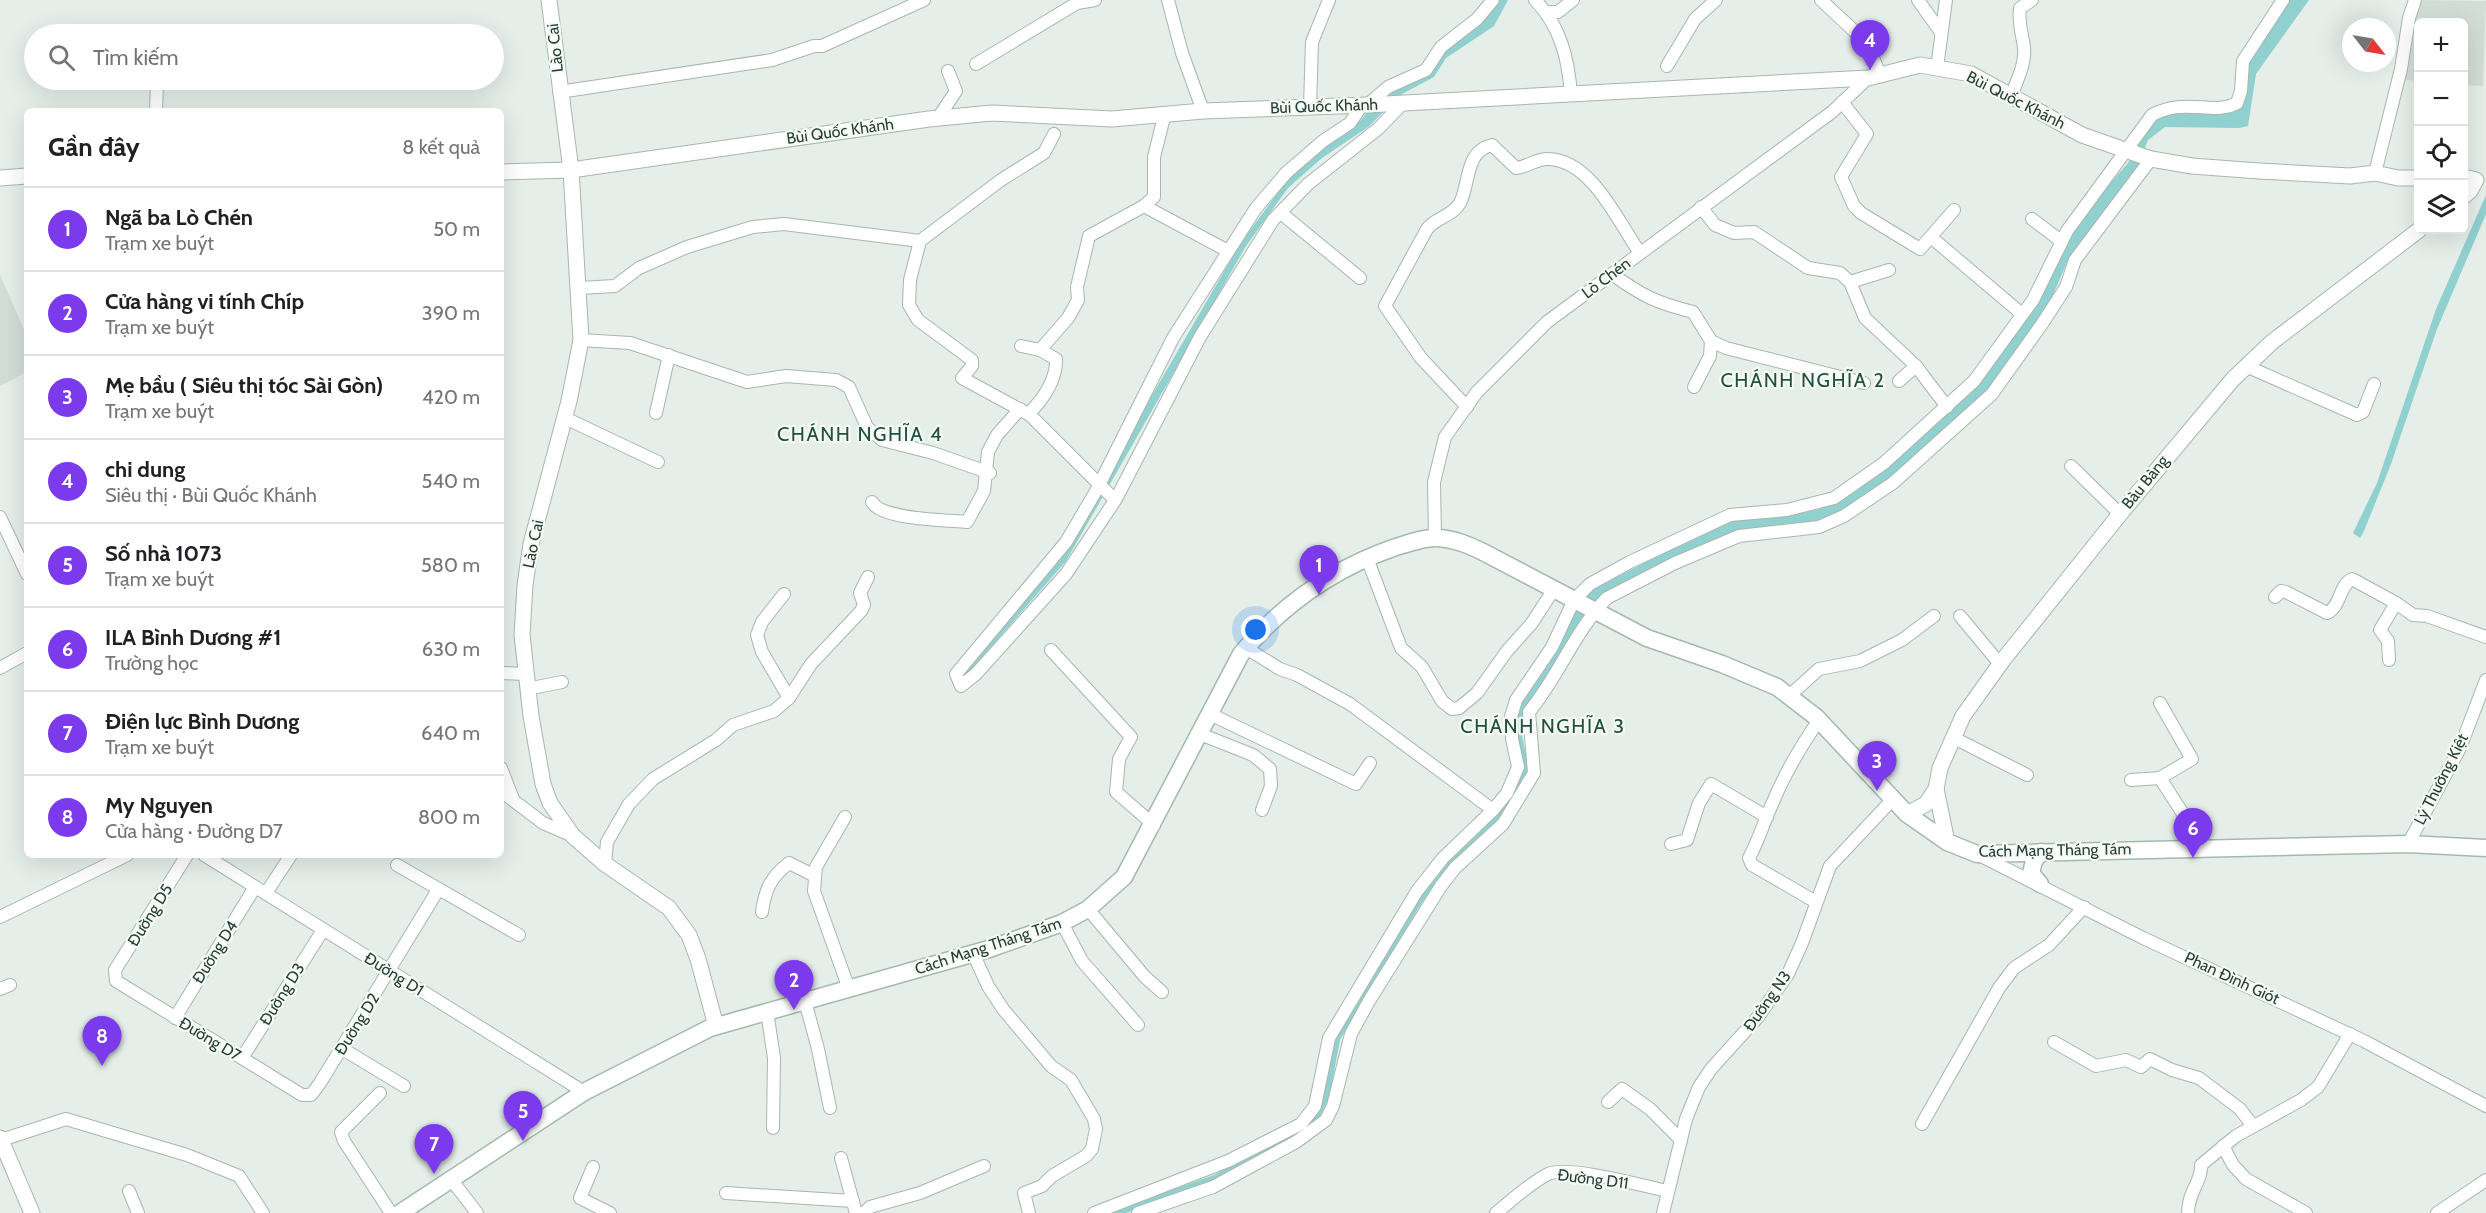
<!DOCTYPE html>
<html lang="vi">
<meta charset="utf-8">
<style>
body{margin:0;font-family:Cabin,sans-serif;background:#f6f6f6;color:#202124}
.controls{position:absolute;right:18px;top:18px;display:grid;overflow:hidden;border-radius:9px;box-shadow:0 6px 24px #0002}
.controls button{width:54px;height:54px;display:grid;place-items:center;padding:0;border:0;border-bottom:2px solid #e0e0e0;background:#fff;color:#202124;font:30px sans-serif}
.compass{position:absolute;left:2342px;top:18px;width:54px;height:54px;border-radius:50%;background:#fff;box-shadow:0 6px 24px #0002;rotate:121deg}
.you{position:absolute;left:1256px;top:630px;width:21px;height:21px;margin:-15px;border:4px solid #fff;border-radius:50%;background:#1a73e8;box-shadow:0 0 0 9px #1a73e833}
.badge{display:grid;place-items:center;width:39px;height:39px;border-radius:50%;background:#7c3aed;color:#fff;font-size:20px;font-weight:700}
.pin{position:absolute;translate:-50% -50px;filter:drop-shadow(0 2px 3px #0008)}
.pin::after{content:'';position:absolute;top:32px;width:21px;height:18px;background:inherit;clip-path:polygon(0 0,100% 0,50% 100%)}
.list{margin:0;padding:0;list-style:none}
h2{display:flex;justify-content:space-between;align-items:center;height:78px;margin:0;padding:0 24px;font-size:26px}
h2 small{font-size:20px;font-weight:400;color:#757577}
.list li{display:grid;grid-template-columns:39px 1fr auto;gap:18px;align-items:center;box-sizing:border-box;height:84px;padding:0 24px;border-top:2px solid #e0e0e0}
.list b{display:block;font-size:22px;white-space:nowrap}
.list p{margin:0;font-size:20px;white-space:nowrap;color:#757577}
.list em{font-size:20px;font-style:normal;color:#757577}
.icon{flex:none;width:33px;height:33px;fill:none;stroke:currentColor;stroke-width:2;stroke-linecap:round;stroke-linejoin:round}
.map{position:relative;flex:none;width:2486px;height:1213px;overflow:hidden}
.search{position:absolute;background:#fff;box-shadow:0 6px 24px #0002;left:24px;top:24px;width:480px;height:66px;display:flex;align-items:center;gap:15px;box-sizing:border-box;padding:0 21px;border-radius:33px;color:#757577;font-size:22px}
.panel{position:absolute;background:#fff;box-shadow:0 6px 24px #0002;left:24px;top:108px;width:480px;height:750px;border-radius:9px}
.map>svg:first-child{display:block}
.built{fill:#d3ddd7}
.water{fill:#90d0cf}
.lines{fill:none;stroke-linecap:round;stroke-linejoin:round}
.minor-casing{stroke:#a8b6ae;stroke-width:14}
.tertiary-casing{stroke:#a8b6ae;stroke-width:17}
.secondary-casing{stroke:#a4b9ae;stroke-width:19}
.minor{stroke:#fff;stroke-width:12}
.tertiary{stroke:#fff;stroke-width:15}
.secondary{stroke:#fff;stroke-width:16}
.labels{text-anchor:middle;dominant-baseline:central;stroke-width:4.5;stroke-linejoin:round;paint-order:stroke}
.street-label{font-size:16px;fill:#253f33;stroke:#f6faf7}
.quarter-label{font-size:20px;letter-spacing:1.5px;fill:#21513d;stroke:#f6faf7}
</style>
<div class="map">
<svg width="2486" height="1213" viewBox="0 0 2486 1213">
<rect width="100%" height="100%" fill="#e5eee8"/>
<g class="built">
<polygon points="2416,0 2486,1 2483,86 2464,85 2464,22 2418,22 2418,81 2402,80"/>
<polygon points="0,275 27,336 27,372 0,386"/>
</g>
<g class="water">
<polygon points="1498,0 1508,0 1494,26 1446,58 1434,77 1402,94 1368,127 1322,158 1288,188 1246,246 1066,561 962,680 961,676 1054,564 1240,244 1296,168 1361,120 1383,92 1406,82"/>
<polygon points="2287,0 2309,0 2256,74 2248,126 2239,128 2165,127 2148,140 2136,170 2067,262 2050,302 1987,392 1890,479 1837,518 1794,529 1727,536 1599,601 1522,718 1521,731 1529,769 1524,785 1494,829 1439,878 1419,907 1340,1040 1329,1098 1316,1124 1217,1183 1126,1213 1106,1213 1214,1175 1308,1120 1332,1037 1412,903 1517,781 1514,715 1552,657 1568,622 1587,593 1720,523 1817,510 1840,501 1877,476 1945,415 2092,204 2128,163 2145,126 2158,113 2208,114 2239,105 2245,70 2252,51"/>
<polygon points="2486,195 2486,214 2437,329 2391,464 2364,531 2360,538 2353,533 2377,483 2436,309"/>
</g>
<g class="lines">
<defs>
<g id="minor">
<polyline points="1168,0 1182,53 1203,111"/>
<path d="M1535,0C1561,27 1568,58 1571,94"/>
<polyline points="1821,0 1867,43 1880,75"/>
<polyline points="1918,0 1940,31"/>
<polyline points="1547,12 1558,12 1573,0"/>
<polyline points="976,64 1077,3 1095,0"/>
<polyline points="1667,66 1695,19 1716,0"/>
<polyline points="1937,68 1946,0"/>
<polyline points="559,92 772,60 814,46 822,46 924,0"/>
<path d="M2012,94C2017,80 2026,63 2024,47C2022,33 2018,23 2020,8L2032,0"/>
<polyline points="1842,102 1867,134 1841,177 1854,206 1861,213 1920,249 1954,210"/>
<polyline points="1362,105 1350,123 1323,141 1286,173 1256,208 1173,338 1096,491 1066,542 956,674 961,686 976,674 1066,574 1116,499 1200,337 1273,220 1308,184 1379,128 1403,103"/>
<polyline points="1367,105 1388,87 1426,70 1441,47 1477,19 1493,0"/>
<polyline points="1310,107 1312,42 1329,0"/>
<polyline points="156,111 157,83"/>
<polyline points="938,118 956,91 948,71"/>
<polyline points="1054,134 1044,153 1001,180 920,241 910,280 909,305 918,320 972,360 972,366 962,378 1030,415 1112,497"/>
<polyline points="2375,173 2401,69 2409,18 2415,0"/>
<polyline points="1144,206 1154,197 1154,157 1165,113"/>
<polyline points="1701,207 1715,225 1734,233 1754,232 1808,268 1840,273 1850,282 1889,270"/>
<polyline points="1281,213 1360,278"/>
<polyline points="2032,219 2061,241"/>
<polyline points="1932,238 2022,314"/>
<path d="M1612,274C1642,296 1657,303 1693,312L1711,341L1726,348L1864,383"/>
<polyline points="1850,282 1865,318 1916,366 1899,381"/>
<polyline points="579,288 615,286 639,268 687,247 753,227 784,224 920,241"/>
<polyline points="581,340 630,343 747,382 786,376 836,380 849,387 867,427 882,440 933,453 990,473"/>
<polyline points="1021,346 1040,350 1068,318 1078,300 1077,287 1089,236 1144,206 1228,251"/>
<polyline points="1916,366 1947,407"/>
<polyline points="2246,366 2357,415 2363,412 2374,384"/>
<polyline points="1694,387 1710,356 1711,341"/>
<path d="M1467,407L1421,358L1385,306L1427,229C1436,217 1452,217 1460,203C1470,183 1465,151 1492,145L1516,168C1527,167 1538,158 1548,159C1592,160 1618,222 1640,253"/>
<polyline points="656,413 669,355"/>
<path d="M1028,414C1042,401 1057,380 1056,359L1040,350"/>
<polyline points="565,418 658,462"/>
<polyline points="2071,466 2120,514"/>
<path d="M872,502C882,520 947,520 967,522L984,491L988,452L997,435L1020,409"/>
<polyline points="0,517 27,574"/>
<polyline points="1435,537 1434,482 1445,437 1477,392 1547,322 1832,112 1868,78"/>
<polyline points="1367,558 1401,648 1422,667 1442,701 1452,709 1459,708 1477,693 1507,651 1532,623 1554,589"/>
<polyline points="784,594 762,622 757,635 762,652 789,698"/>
<path d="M2275,597L2281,591L2286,592L2327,613C2341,607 2339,585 2352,579L2396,603L2413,615L2427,616L2486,637"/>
<polyline points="1960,616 2000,664"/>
<polyline points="1246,648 1280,669 1297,675 1350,704 1493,810"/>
<polyline points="1051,650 1131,737 1119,759 1116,792 1154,825"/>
<polyline points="2389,660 2388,641 2380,630 2396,603"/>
<polyline points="0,668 27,653"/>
<polyline points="501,673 525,674"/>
<polyline points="527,689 562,682"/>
<polyline points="1789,696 1819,669 1860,661 1902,640 1934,616"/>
<polyline points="1210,714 1356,784 1370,763"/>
<polyline points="1200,734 1253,755 1270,769 1271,786 1262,810"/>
<polyline points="1954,738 2027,775"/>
<polyline points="501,768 513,799"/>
<polyline points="2160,778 2205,848"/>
<polyline points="2131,780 2160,778 2192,759 2160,703"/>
<polyline points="501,791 543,823 573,836"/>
<polyline points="845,817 816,867 814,891 849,989"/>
<polyline points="1671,844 1687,840 1699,803 1711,784 1767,817"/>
<polyline points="2408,844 2460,748 2486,680"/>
<polyline points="187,855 115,970 116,981 302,1095 311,1095 320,1083 438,890"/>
<polyline points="204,855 584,1092"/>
<polyline points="1981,856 2143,938 2364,1041 2486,1106"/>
<polyline points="605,864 607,842 629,804 653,779 716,740 733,725 774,711 789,698 811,664 861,611 864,605 860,593 868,577"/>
<polyline points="397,865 519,935"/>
<polyline points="266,893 291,855"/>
<path d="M1816,902L1752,865L1749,858C1759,840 1764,821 1773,802C1785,773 1801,746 1819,720"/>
<polyline points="1088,909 1145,977 1162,992"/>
<path d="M762,912C765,889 771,877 789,863L815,876"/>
<polyline points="0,917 127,855"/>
<polyline points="1062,923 1082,961 1138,1025"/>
<polyline points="973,953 988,986 1003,1009 1051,1066 1071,1080 1094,1119 1096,1129 1092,1149 1086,1156 1052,1176 1042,1186 1024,1193 1029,1213"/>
<polyline points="0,989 10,985"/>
<polyline points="805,1001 818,1049 830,1108"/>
<polyline points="767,1011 774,1058 773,1128"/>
<polyline points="175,1018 255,887"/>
<polyline points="2054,1042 2096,1066 2126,1060 2141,1067 2150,1059 2172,1070 2199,1078 2240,1109 2253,1126"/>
<polyline points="341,1048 404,1086"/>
<polyline points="242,1058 323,930"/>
<polyline points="380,1093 341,1132 344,1141 391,1213"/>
<polyline points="1608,1102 1622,1089 1650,1109 1681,1140"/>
<polyline points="1922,1124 1999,988 2014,968 2049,945 2084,907"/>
<polyline points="1,1140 66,1119 187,1155 239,1176 263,1213"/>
<polyline points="2223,1146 2233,1165 2246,1179 2306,1213"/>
<polyline points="841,1158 856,1213"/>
<polyline points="593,1167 580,1198 610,1213"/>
<polyline points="451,1179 477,1213"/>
<polyline points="129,1191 138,1213"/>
<polyline points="726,1193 853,1201"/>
<polyline points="864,1213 870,1207 920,1193 984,1166"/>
<path d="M1094,1213L1228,1161L1301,1124L1315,1106L1329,1038L1417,891L1443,858L1493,810L1507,793L1518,767L1512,739L1511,717L1516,700L1552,647L1574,600L1590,584L1630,562L1730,515L1787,510L1834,498L1884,463L1974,381L2033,300L2067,231L2152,115C2185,97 2214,116 2237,103L2241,91L2243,61L2283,0"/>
<path d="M1138,1213L1213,1187L1296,1142L1326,1120L1333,1106L1351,1034L1369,1001L1441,886L1455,868L1503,824L1534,773L1529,712C1558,677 1575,631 1607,598L1675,563L1739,536L1819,527L1844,516L1893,483L1992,394L2042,324L2066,287L2075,260L2151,159"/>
<path d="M1496,1213C1512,1200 1530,1183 1548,1174C1567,1165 1644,1186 1667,1191"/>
<polyline points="1663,1213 1686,1119 1699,1087 1711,1069 1758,1017 1788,974 1802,943 1830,866 1893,799"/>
<path d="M2188,1213C2188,1191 2202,1182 2201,1165L2236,1136L2301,1100L2318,1087L2350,1034"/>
<polyline points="2437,1213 2486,1180"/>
</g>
<g id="tertiary">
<polyline points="549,0 571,170 581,340 569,401 531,544 525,585 522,635 531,716 543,784 550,803 573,836 605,864 669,908 680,923 689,935 698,959 716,1026"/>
<polyline points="501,172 571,170 929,119 992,113 1112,119 1203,111 1367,105 1868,78 1920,65 1971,74 2082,135 2151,159 2192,166 2259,171 2350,176 2375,173 2398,178 2418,178"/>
<polyline points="2464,177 2476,180 2470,191 2464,196"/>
<polyline points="0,178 27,176"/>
<polyline points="1907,814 1926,804 1936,789"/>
<polyline points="1947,842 1936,789 1940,768 1963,716 2003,660 2120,514 2233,379 2272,342 2419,230"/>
<polyline points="0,1138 32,1213"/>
</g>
<g id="secondary">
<polyline points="2040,884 2031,873 2034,861 2041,852"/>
<path d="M400,1213L584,1092L710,1028L989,949L1062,923L1088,909L1124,877L1241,654C1282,605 1333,569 1393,548C1406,544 1424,537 1438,538C1455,539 1469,545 1485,553L1647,638L1722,664L1777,687L1816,717L1907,814L1947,842L1977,854L2408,844L2486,848"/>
</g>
</defs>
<use href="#minor" class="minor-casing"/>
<use href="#tertiary" class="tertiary-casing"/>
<use href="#secondary" class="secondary-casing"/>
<use href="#minor" class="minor"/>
<use href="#tertiary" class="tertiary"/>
<use href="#secondary" class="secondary"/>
</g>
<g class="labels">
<g class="street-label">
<text transform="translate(555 48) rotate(-96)">Lào Cai</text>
<text transform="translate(2016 100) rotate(27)">Bùi Quốc Khánh</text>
<text transform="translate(1324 106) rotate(-2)">Bùi Quốc Khánh</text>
<text transform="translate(840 131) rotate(-8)">Bùi Quốc Khánh</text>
<text transform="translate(1606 278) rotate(-37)">Lò Chén</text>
<text transform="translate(2145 482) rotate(-51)">Bàu Bàng</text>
<text transform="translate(533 544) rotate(-78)">Lào Cai</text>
<text transform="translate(2441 779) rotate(-63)">Lý Thường Kiệt</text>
<text transform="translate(2055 850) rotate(-1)">Cách Mạng Tháng Tám</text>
<text transform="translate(150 915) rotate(-58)">Đường D5</text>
<text transform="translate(988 946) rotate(-18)">Cách Mạng Tháng Tám</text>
<text transform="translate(215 952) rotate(-58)">Đường D4</text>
<text transform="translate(394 974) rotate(32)">Đường D1</text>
<text transform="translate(2232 978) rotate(25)">Phan Đình Giót</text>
<text transform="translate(282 994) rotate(-58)">Đường D3</text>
<text transform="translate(1767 1001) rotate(-55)">Đường N3</text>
<text transform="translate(357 1024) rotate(-58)">Đường D2</text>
<text transform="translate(210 1039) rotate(31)">Đường D7</text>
<text transform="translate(1593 1179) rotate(7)">Đường D11</text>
</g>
<g class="quarter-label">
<text x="1803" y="380">CHÁNH NGHĨA 2</text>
<text x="860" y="434">CHÁNH NGHĨA 4</text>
<text x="1543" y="726">CHÁNH NGHĨA 3</text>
</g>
</g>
</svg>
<div class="controls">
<button>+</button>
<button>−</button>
<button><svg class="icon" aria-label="locate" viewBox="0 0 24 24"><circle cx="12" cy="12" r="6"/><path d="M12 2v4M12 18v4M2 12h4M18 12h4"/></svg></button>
<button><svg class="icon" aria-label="layers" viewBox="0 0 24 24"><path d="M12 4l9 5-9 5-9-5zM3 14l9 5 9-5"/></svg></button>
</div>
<svg class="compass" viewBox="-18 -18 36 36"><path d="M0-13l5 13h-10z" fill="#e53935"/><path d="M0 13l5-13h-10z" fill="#757577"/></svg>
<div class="you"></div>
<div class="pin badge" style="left:1319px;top:595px">1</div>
<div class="pin badge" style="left:794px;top:1010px">2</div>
<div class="pin badge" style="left:1877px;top:791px">3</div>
<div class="pin badge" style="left:1870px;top:70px">4</div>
<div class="pin badge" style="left:523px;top:1141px">5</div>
<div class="pin badge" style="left:2193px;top:858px">6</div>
<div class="pin badge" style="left:434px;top:1174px">7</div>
<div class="pin badge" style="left:102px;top:1066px">8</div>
<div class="search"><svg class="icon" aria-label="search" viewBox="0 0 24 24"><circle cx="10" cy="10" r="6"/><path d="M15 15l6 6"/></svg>Tìm kiếm</div>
<section class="panel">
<h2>Gần đây<small>8 kết quả</small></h2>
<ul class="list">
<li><span class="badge">1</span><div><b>Ngã ba Lò Chén</b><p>Trạm xe buýt</p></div><em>50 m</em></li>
<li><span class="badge">2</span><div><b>Cửa hàng vi tính Chíp</b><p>Trạm xe buýt</p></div><em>390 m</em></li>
<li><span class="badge">3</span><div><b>Mẹ bầu ( Siêu thị tóc Sài Gòn)</b><p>Trạm xe buýt</p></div><em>420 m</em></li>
<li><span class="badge">4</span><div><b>chi dung</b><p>Siêu thị · Bùi Quốc Khánh</p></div><em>540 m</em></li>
<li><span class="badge">5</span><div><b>Số nhà 1073</b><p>Trạm xe buýt</p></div><em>580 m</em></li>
<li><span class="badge">6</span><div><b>ILA Bình Dương #1</b><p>Trường học</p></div><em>630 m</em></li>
<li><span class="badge">7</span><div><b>Điện lực Bình Dương</b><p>Trạm xe buýt</p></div><em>640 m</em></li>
<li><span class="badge">8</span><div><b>My Nguyen</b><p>Cửa hàng · Đường D7</p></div><em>800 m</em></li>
</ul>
</section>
</div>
